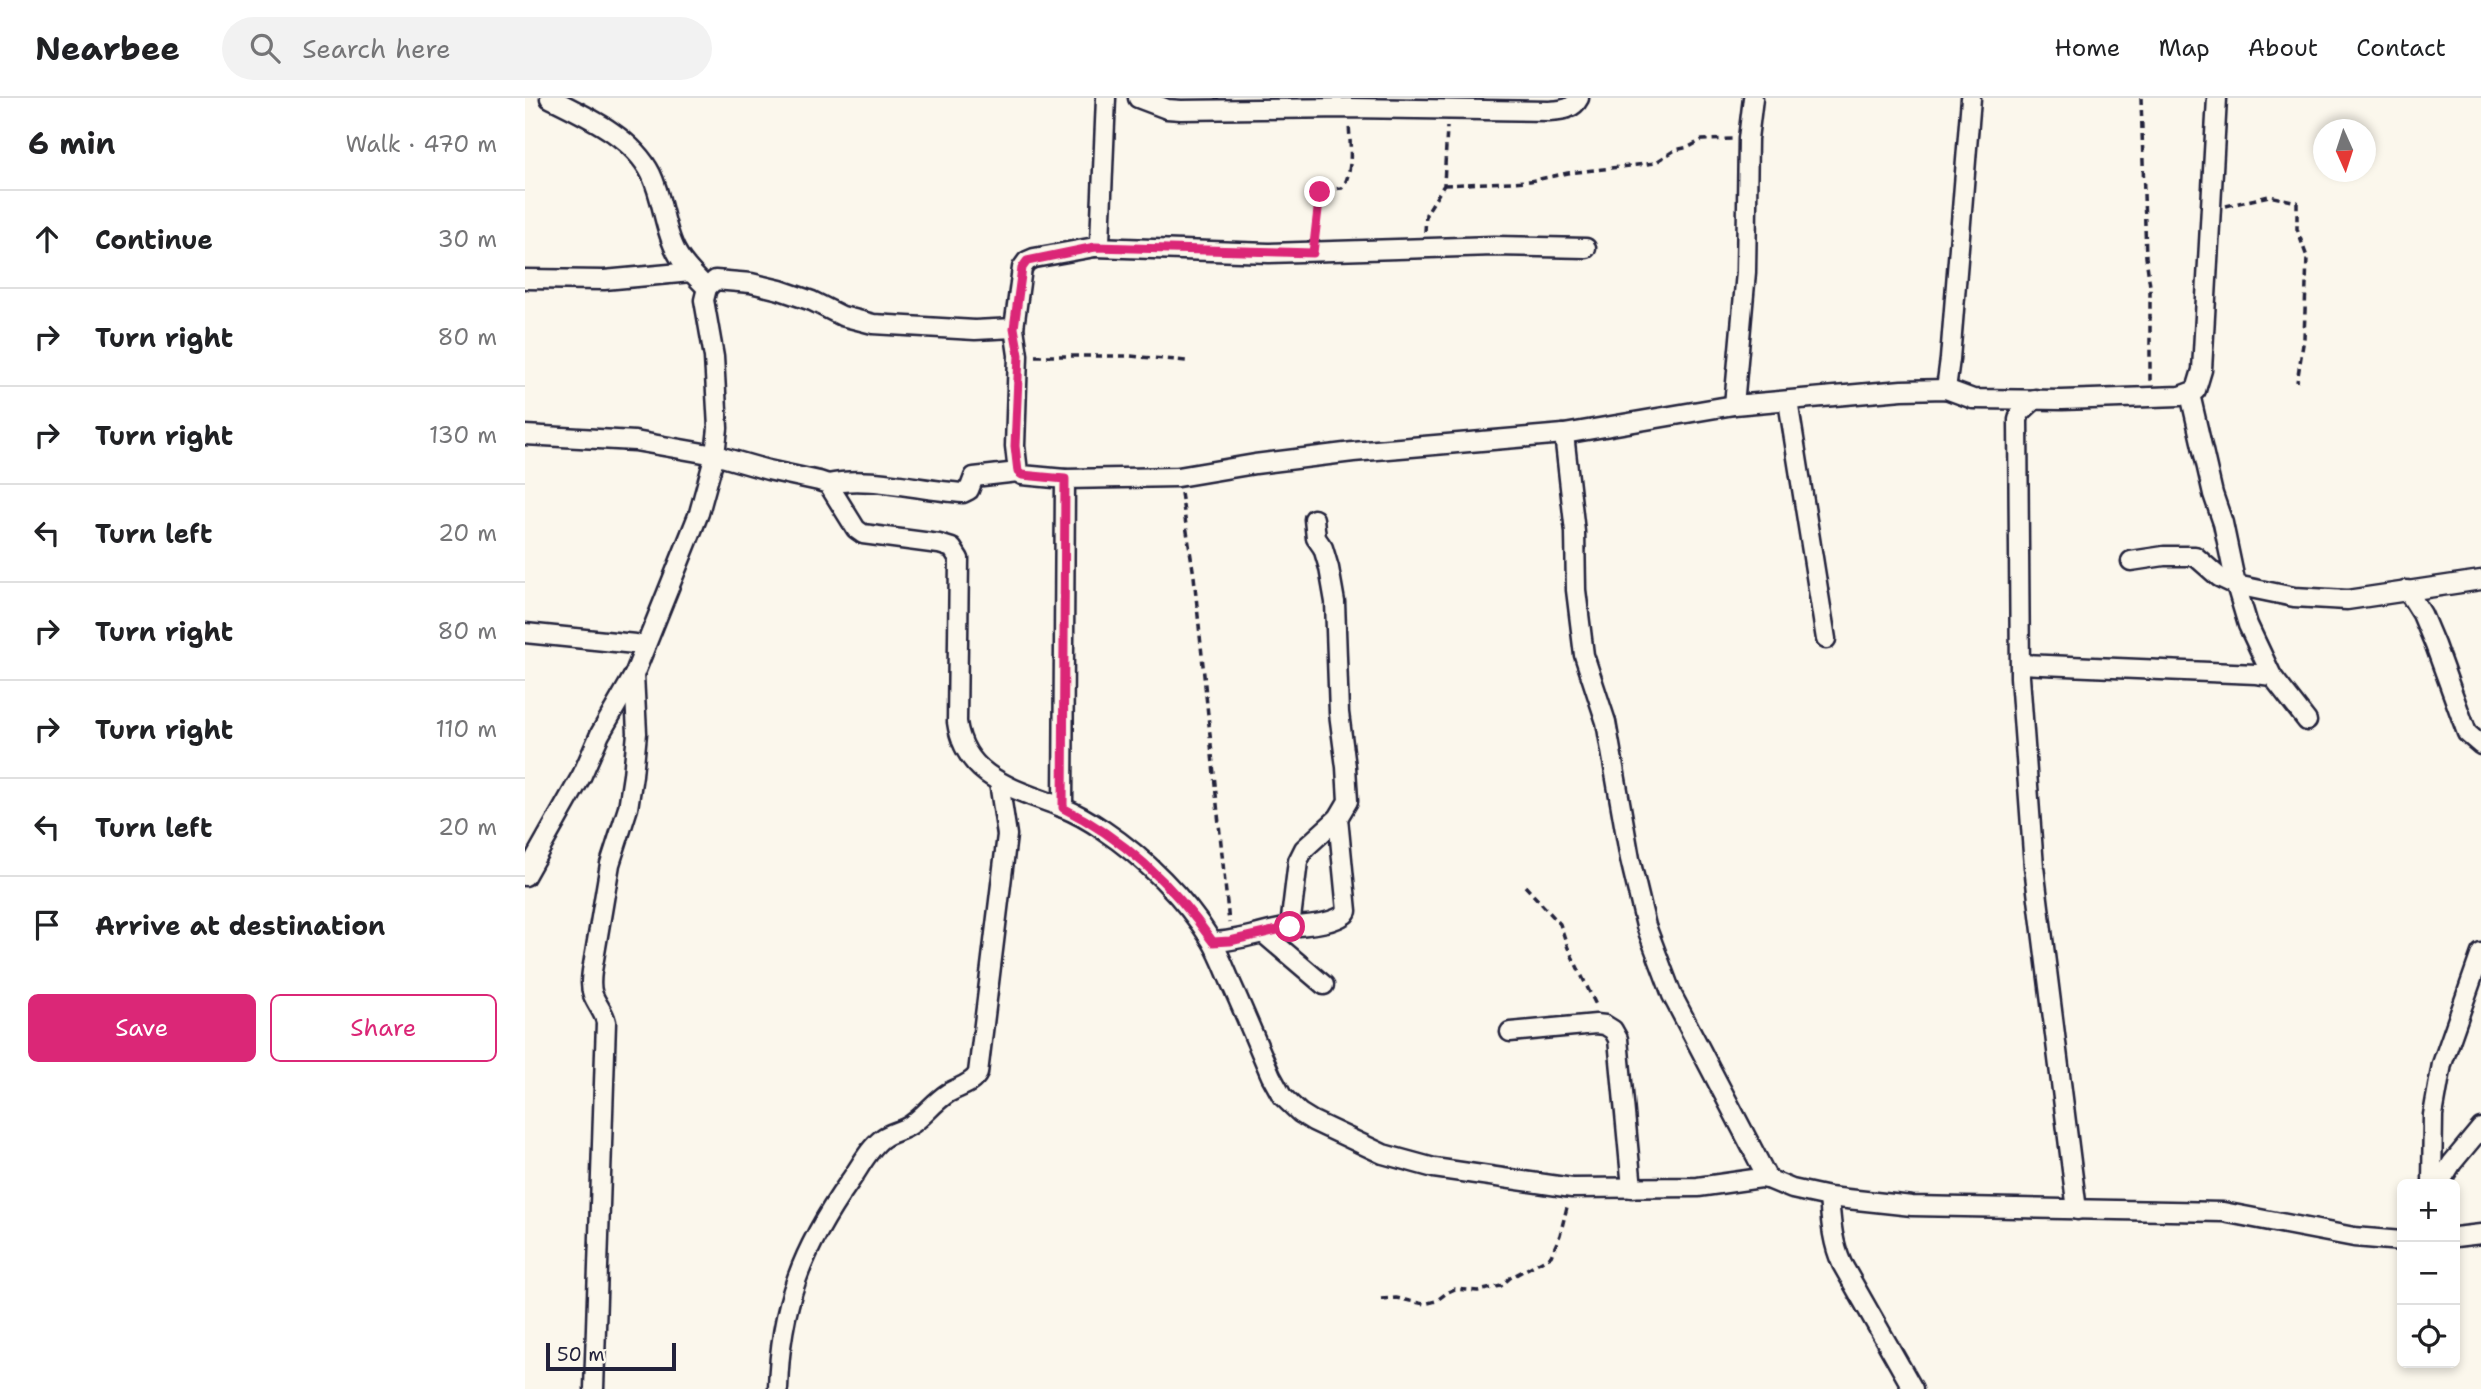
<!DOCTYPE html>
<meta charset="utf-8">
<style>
body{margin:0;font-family:"Shantell Sans",sans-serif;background:#f2f2f2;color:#202124}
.controls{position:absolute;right:21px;bottom:21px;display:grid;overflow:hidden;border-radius:10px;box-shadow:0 4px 10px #0003}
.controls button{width:63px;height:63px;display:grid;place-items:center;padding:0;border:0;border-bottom:2px solid #e0e0e0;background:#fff;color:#202124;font:35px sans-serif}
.compass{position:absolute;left:1788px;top:21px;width:63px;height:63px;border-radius:50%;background:#fff;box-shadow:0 4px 10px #0003;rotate:177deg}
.scale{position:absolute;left:21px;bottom:18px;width:130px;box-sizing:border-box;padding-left:7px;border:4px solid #22223b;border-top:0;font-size:19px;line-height:24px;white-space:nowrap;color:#22223b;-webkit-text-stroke:5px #fbf7ec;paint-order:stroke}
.stop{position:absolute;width:21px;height:21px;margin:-16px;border:5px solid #db2777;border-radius:50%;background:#fff}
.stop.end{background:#db2777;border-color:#fff;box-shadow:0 2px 7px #0008}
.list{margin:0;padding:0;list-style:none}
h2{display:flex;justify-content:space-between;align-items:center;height:91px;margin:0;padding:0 28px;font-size:30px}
h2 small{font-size:23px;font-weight:400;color:#757577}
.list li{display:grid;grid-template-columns:46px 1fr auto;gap:21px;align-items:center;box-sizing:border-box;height:98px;padding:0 28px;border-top:2px solid #e0e0e0}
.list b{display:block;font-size:26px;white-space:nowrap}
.list em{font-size:23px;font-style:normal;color:#757577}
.actions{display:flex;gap:14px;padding:21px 28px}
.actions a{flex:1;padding:16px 0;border:2px solid #db2777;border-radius:10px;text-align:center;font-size:24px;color:#db2777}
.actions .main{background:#db2777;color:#fff}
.icon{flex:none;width:38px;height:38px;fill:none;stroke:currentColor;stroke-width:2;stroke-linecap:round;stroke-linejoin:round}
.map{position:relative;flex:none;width:1956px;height:1291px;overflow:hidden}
header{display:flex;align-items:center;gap:42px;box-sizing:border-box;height:98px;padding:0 35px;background:#fff;border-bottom:2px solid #e0e0e0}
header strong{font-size:33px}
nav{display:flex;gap:38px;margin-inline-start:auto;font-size:24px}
.search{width:490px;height:63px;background:#f2f2f2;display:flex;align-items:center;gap:18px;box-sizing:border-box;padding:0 24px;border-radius:38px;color:#757577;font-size:26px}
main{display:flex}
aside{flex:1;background:#fff}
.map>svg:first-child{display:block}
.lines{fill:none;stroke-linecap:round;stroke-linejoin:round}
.minor-casing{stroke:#22223b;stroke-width:23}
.path{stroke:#22223b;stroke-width:3.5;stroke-dasharray:7 5;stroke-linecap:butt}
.minor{stroke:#fbf7ec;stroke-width:18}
.route{stroke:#db2777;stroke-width:9}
</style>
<header>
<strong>Nearbee</strong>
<div class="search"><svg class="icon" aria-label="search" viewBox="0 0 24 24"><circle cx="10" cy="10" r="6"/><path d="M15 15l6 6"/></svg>Search here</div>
<nav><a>Home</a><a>Map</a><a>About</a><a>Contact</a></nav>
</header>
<main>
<aside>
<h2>6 min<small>Walk · 470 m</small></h2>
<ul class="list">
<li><svg class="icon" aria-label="ahead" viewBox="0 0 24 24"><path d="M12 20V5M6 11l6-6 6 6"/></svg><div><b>Continue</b></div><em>30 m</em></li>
<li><svg class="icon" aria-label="right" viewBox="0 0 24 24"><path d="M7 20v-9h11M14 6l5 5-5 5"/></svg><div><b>Turn right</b></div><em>80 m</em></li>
<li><svg class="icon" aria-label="right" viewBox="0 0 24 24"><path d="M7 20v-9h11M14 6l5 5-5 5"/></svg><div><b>Turn right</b></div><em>130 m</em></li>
<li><svg class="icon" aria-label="left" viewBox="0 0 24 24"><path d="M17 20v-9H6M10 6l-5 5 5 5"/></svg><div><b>Turn left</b></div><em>20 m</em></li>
<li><svg class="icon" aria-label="right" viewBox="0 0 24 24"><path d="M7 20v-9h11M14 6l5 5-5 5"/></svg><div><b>Turn right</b></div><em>80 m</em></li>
<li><svg class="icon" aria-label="right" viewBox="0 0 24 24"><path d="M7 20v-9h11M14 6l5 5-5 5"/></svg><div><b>Turn right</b></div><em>110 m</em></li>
<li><svg class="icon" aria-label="left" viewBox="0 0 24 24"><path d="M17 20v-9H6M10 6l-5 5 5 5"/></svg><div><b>Turn left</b></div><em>20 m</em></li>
<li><svg class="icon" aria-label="arrive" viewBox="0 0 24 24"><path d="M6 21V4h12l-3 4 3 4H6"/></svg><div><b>Arrive at destination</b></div></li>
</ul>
<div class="actions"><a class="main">Save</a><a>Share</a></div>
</aside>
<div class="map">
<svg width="1956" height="1291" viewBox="0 0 1956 1291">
<rect width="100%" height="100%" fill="#fbf7ec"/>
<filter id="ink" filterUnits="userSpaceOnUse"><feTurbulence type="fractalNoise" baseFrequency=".0143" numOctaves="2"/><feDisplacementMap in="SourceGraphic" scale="14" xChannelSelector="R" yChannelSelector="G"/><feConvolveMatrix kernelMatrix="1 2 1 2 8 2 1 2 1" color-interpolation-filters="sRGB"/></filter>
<g filter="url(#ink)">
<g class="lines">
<defs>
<g id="minor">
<path d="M25,0C61,18 107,38 126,76C138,101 139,131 151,153C158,167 171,179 182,190"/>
<polyline points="581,0 575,144 570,149 509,160 502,163 497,170 489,230 493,257 490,348 493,374 497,377 540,381 653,379 730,366 828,354 1039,336 1209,307 1377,292 1421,291 1448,301 1537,302 1655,298 1671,292 1677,272 1692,0"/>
<path d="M613,0L642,11L656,12L824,10L1024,13C1036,12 1048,12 1054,0"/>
<polyline points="570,149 744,155 969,148 1061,150"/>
<polyline points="0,181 79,182 166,174"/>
<polyline points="1421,291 1425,261 1446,0"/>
<polyline points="1665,296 1688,396 1698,425 1711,487 1723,527 1747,578"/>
<polyline points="1510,301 1495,315 1493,322 1495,579 1509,769 1552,1112"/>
<polyline points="1263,303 1301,541"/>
<polyline points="1209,307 1221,174 1223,41 1228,0"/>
<polyline points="1039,336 1050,434 1051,492 1059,557 1081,624 1105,761 1121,828 1147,897 1243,1081"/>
<path d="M0,337L110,343L190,357L243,372L294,383L303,386L331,431L338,436L414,446L427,450L434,461L432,624C440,681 491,691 536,709C551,715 565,723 578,732C620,760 660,800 686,842C694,855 700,871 706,885C720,916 733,948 746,978L757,998L775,1015L788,1023L858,1056L909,1070L1047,1090L1173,1089L1236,1080L1243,1081L1267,1091L1304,1099L1387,1108L1698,1114L1829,1139L1877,1143"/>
<path d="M303,386C345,377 396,393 438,395L444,392L449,379L493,374"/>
<polyline points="1606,463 1639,458 1670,458 1694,479 1711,487 1769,499 1822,502 1956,482"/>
<polyline points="1882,492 1897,516 1910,547 1942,635 1956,647"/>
<polyline points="0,535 120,547"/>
<polyline points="1496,566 1731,576 1747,578 1782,623"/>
<polyline points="538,710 540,381"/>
<polyline points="0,778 57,677 75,636 109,577 174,415 190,357 193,330 189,259 179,202 182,190 190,182 226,185 255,192 287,203 317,218 348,226 450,232 489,230"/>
<polyline points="765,829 773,763 779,751 813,720 823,703 821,669 814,615 810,504 804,470 798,450 791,440 789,421"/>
<polyline points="739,836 799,887"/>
<path d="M688,844C715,843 739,833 766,829C784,826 804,827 820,816L822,813L813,720"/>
<polyline points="985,934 1071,926 1080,927 1088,932 1093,941 1107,1090"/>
<polyline points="1907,1086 1908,1017 1917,966 1956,855"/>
<polyline points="1914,1086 1927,1065 1956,1030"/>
<path d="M1304,1099C1306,1123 1307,1144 1317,1166L1388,1291"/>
<polyline points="1930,1139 1956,1136"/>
<path d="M69,1291L81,924C79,914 72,907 68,897C65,889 66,881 67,873L85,766L103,710L108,677L112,635L109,577"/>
<path d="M253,1291C255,1207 277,1151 325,1083C335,1069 344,1050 358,1040C366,1034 378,1033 387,1026C400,1017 409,1004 423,995C433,989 448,986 453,975L482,737L474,684"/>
</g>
</defs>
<use href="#minor" class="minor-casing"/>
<g class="path">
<polyline points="1616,0 1621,159 1625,188 1625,283"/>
<polyline points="919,87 1005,83 1043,75 1130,65 1150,52 1164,49 1177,42 1207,41"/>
<polyline points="1701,108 1744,98 1772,104 1772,131 1782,159 1779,240 1772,284"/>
<polyline points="900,134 901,116 919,87 922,29"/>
<path d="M790,136L794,95L798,92L817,90C829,74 825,45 824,26"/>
<polyline points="510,258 605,258 662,263"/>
<polyline points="656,395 669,478 704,825"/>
<polyline points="1000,788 1035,826 1043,850 1072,909"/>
<polyline points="856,1201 871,1200 899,1206 911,1203 923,1194 930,1191 953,1193 976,1188 985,1180 1026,1158 1035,1137 1043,1105"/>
</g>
<use href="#minor" class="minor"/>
</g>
</g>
<g class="lines" filter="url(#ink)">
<path class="route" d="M765,829L705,843L688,844C649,788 600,741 538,710L540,381L497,377L493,374L490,348L494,257L489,230L497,170L502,163L570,149L788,155L795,94"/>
</g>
</svg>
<div class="controls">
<button>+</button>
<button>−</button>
<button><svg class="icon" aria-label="locate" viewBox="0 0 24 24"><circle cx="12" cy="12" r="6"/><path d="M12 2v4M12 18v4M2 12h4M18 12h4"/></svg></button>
</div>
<svg class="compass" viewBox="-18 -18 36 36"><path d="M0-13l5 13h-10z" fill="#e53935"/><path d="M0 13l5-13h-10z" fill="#757577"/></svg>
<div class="scale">50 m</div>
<div class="stop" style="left:765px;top:829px"></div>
<div class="stop end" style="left:795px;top:94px"></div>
</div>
</main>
